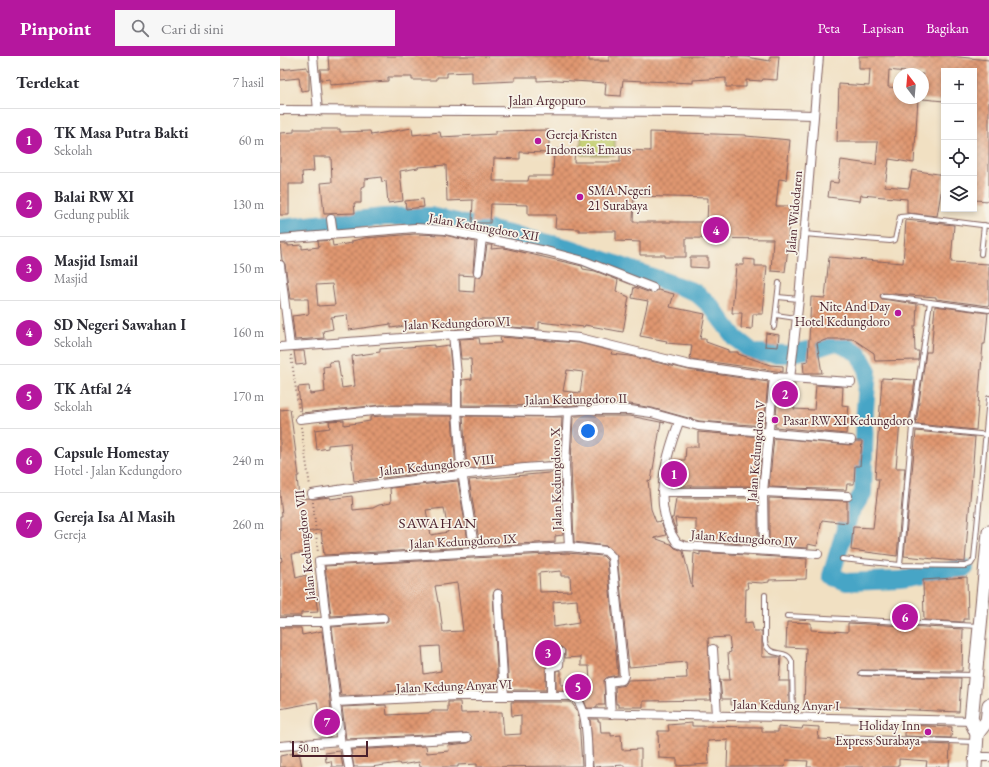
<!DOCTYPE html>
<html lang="id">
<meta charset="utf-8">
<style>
body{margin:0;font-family:"EB Garamond",serif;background:#f7f7f7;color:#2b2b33}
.controls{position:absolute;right:12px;top:12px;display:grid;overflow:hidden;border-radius:0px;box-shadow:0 2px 6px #0003}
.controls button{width:36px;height:36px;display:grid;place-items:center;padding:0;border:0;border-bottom:1px solid #e1e1e2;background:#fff;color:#2b2b33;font:20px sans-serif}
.compass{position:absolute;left:613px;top:12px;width:36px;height:36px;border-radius:50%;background:#fff;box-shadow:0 2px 6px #0003;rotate:344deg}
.scale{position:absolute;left:12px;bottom:10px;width:76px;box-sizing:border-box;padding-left:4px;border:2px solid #4a1f2b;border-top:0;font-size:11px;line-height:14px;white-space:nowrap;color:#4a1f2b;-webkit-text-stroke:3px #f7f3e8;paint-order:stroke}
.you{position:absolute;left:308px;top:375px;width:14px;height:14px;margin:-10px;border:3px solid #fff;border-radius:50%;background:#1a73e8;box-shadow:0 0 0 6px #1a73e833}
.badge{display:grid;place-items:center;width:26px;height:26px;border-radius:50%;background:#b5179e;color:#fff;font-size:13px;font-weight:700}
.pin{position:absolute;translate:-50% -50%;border:2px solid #fff;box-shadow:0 1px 4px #0006}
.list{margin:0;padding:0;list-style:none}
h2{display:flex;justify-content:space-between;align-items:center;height:52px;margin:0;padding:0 16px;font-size:17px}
h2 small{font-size:13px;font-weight:400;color:#7c7c81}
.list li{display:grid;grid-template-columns:26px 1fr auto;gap:12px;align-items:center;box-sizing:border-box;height:64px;padding:0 16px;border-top:1px solid #e1e1e2}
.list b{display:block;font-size:15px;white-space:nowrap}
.list p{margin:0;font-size:13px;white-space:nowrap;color:#7c7c81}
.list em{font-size:13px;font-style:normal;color:#7c7c81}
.icon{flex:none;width:22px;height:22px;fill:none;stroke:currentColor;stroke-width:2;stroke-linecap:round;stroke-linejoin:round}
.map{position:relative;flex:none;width:709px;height:711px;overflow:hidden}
header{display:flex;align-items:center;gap:24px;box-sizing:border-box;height:56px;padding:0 20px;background:#b5179e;color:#fff}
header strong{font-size:19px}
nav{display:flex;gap:22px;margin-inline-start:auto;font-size:14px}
.search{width:280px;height:36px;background:#f7f7f7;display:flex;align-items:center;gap:10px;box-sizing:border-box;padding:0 14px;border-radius:0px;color:#7c7c81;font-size:15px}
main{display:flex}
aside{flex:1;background:#fff}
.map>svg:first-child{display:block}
.park{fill:#c2ce70;stroke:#86764e}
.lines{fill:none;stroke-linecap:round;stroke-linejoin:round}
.river{stroke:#47a5c6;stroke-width:18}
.building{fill:url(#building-cross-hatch);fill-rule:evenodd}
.lane-casing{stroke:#846360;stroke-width:6}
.street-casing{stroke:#846360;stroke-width:10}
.primary-casing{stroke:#846360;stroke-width:15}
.path{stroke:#846360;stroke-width:2;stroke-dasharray:1 3;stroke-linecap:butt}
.lane{stroke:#fff;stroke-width:4}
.street{stroke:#fff;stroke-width:8}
.primary{stroke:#fff;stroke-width:13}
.poi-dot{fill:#b5179e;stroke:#f7f3e8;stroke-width:1.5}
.labels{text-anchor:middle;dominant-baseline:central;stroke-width:3.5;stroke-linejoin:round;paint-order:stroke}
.street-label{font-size:13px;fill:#4a1f2b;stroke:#f7f3e8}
.poi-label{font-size:13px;fill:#4a1f2b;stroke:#f7f3e8;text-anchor:start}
.quarter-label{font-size:15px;letter-spacing:1px;fill:#4a1f2b;stroke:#f7f3e8}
</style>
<header>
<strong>Pinpoint</strong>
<div class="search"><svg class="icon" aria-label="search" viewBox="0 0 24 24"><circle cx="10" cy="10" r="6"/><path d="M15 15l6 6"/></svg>Cari di sini</div>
<nav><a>Peta</a><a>Lapisan</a><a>Bagikan</a></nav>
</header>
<main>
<aside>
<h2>Terdekat<small>7 hasil</small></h2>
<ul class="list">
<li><span class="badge">1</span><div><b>TK Masa Putra Bakti</b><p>Sekolah</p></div><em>60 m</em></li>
<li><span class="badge">2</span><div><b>Balai RW XI</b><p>Gedung publik</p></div><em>130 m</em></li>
<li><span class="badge">3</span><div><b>Masjid Ismail</b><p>Masjid</p></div><em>150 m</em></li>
<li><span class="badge">4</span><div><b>SD Negeri Sawahan I</b><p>Sekolah</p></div><em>160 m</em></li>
<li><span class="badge">5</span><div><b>TK Atfal 24</b><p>Sekolah</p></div><em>170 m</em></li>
<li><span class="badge">6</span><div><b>Capsule Homestay</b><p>Hotel · Jalan Kedungdoro</p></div><em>240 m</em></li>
<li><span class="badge">7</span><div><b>Gereja Isa Al Masih</b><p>Gereja</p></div><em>260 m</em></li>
</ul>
</aside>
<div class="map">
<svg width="709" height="711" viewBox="0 0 709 711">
<defs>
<pattern id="building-cross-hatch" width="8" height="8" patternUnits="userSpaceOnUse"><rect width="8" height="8" fill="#e09771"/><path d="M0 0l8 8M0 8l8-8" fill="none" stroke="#b87b5d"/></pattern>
</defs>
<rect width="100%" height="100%" fill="#f7f3e8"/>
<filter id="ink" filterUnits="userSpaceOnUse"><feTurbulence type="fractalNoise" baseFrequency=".025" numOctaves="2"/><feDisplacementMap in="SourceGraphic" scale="8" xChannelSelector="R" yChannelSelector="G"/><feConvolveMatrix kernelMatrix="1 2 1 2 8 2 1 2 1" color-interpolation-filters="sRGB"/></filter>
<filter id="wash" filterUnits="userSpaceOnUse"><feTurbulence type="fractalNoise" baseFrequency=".012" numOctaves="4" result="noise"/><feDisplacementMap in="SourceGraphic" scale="16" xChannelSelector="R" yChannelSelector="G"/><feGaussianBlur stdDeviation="0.9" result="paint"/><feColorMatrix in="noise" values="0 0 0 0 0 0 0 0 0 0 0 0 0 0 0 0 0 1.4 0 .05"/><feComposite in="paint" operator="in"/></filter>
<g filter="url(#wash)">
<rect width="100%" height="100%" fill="#f1e0c2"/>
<polygon class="park" points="335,75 335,99 301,99 301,76"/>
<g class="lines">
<polyline class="river" points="0,172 104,161 151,160 290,192 415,236 431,250 455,282 474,297 506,298 534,293 556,286 578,297 588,315 585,353 583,437 570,457 551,520 567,526 621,524 685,512"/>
</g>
<g id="blocks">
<g class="building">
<polygon points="48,0 277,0 309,1 309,5 329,5 329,0 437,0 466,1 490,5 490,0 499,0 497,24 483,23 482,25 466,24 466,31 446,31 446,22 413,24 413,27 343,24 341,40 325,39 326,27 277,24 257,25 257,21 235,21 235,25 192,27 192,16 167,17 167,21 157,21 157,24 132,24 132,21 108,21 108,25 50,29 50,23 41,24 40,13 49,13"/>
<polygon points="579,0 670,0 709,4 709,145 694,144 694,15 664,15 664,45 643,43 643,18 625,18 625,16 609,14 608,31 619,32 619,42 638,42 634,107 609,103 605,130 629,132 632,114 664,119 657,160 627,157 627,143 581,139 580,145 548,141 550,126 558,127 561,104 596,109 598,86 557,86 559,28 589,30 590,13 579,13"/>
<polygon points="27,11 27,14 29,14 29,34 21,35 19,22 0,24 0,14"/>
<path d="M132,72L133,79L160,76L161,81L216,78V75L269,74V97L240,96V103L214,102L213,125H248L249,120H273L274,93L295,94L294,106H340V94L370,95V76L466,79V80L510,84L506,124L499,123L496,150H509L508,192L505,216L491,215L493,183L406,182V201H385V199H360V186L336,185V175H299V173L275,172L276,159H248V149L211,148L210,167H192L193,144L167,145L166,109L138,111V112L120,115L123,145L108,147L106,125L102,126L101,121L85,123V130L81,131V147H74L75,157L44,158L41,127L52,126L51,101H33L34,115L22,116L23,128H9V159H0V77L14,76V73H60V76L90,75L91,79ZM354,140L428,142L427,166H353Z"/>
<polygon points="143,143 144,151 126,153 125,145"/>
<polygon points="626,164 674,169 671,206 709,208 709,250 656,243 656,241 602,237 600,240 602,243 637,248 636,270 634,270 635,295 639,295 638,304 595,305 594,297 573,283 548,283 537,287 542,317 524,317 523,306 528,305 531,241 545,242 549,201 623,207"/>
<path d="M135,178L164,179L195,186L193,216L195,220L179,219V235L194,236L195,221H200L203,217L207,189H212L211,193L224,192L302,210L303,213L315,215L338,224L336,235L349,241L343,276L305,269L304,271L259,266V273L216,270V263H199V271L176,273V270L167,271V267L140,268V271L125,273V270L111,272V268L69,274L67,259L51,261L53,273L43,275L44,282L15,284L12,260L29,258L28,243H10L5,208L2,204L0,188H8V190L22,189V193L39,191L38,185L52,184L53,190L72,187V185L85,182ZM52,228L55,249L38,250L36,229Z"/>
<polygon points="410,201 428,201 428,212 410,211"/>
<polygon points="464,203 475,204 475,210 487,210 483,258 473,258 472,273 461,272 462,257 452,257 456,209 464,209"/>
<polygon points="354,231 371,237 378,234 394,238 390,251 425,258 420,283 426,283 426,286 448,294 448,296 458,296 458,298 490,309 503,310 503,316 410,303 412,289 386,287 387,285 360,280 368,245 352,242"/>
<polygon points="655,250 708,257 705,288 703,288 696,374 636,368 646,296 651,296"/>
<polygon points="486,277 499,279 498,291 485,290"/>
<path d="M220,281L299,287L332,295L331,298L350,300L409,314L488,326L484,370L419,365L372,352L350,348L273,350L182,349V324L192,323L191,303H181L179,283L199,282L200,288L221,287ZM287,314L303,316L300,337L283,335Z"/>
<polygon points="154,289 154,291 169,289 172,319 172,349 101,349 21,357 18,331 29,330 30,338 45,336 43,311 50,310 49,306 58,305 62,332 75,330 72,300 100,296 100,293"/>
<polygon points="14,295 24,295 26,308 16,309"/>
<polygon points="602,322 635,324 629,367 620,366 616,412 625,412 617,500 571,494 573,471 593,472 599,423 595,423"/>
<polygon points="499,327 515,328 514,353 534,354 536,329 563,331 562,349 569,350 566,378 495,371"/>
<path d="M10,353L19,420H17L19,443L28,442L33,443L50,441V443L72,440L73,454L93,452L99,449L111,447L110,432L178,425L189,491L44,499L41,474L24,476L28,496L12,498L16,522L26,519L27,525H33L38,556L21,557V560H0V506L2,505L0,492V460H2L0,439V354ZM164,452L168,476L151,479L146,454Z"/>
<polygon points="102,360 172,360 176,414 74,425 70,387 48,389 48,392 37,394 35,374 50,372 49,365 64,364 64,369 84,366 90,365 90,361"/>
<polygon points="183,360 282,361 280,405 187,413"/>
<polygon points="293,360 350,360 385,367 381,366 371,425 368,424 371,453 376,466 381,465 386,479 374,482 391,488 395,492 403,495 412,531 414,497 420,499 420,496 527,503 526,523 489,524 489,526 482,527 467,526 468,533 466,533 465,567 472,566 474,575 482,575 482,601 501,601 499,625 509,625 509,648 451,649 451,643 442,643 440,624 450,624 448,597 451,596 449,581 428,582 431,644 363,645 363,651 338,651 338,648 336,648 335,631 345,629 348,624 407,622 406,606 349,611 337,500 327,490 294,486 291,410"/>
<polygon points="636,375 695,381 685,506 624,500"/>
<polygon points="418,376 483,381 478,430 388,430 393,404 405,404 406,391 418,391"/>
<polygon points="494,382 570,389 576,385 582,385 580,410 575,410 574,428 567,428 566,434 489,431"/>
<polygon points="280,416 283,479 275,480 275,486 200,490 189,424"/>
<polygon points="396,442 478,442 478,489 421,485 422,477 416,476 416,463 395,462 397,477 391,462 393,462"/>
<polygon points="489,442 567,445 567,467 542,464 537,490 528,488 528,492 489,490"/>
<path d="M287,497L323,500L327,504L338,619L328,621L324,624L325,649H317V652H307L303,642L296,636L276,634V615L281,614V629L310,627L309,610H301V601L285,602V594L281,591L275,593L274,605L266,609V634H229L223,538L218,533L215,534L213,538L218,633L162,635V633L132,635L131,633L105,636V638L61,640L52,571L103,567L108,565V561L103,557L51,560L45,510ZM281,515V520H290L291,535L260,536L259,517ZM177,527L183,575L163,576L159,546H158L155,530ZM297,544L299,567L274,571L273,546ZM159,590L161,615L144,618L142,591Z"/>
<polygon points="687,521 688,563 683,563 683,566 644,564 643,524"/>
<polygon points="507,566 531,567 531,574 568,576 568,567 683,573 682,615 581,614 578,617 581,620 681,622 679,656 524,649 526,592 506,591"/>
<polygon points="0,572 21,572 22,579 42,575 53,671 41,673 37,646 0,653"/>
<polygon points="168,646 180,646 181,657 222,656 224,679 241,678 241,659 232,660 231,646 291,646 297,654 299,663 302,710 197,711 197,708 178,709 178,711 140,711 139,706 120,709 119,707 91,711 74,711 71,694 146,690 147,697 169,695 168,689 188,687 192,685 192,681 187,677 66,683 62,651 106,649 107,659 151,657 151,655 168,655"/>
<polygon points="310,663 318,663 318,665 320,665 321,677 331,677 331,680 341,679 342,694 361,693 361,711 344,711 344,709 313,711"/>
<polygon points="412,667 412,670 482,671 482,676 498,676 498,671 522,673 523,670 539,671 538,683 670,689 669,711 646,711 647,705 619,703 619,709 617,709 617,711 527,711 528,705 506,704 505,711 447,711 448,684 428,685 429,708 397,710 397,703 379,702 378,675 389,675 388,669"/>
<polygon points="625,669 672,671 671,682 625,680"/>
<polygon points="60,695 63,711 52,711 51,705 46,706 45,697"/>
<polygon points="19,696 22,711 0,711 0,700"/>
</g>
</g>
</g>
<g filter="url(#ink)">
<use href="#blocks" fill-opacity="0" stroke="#846360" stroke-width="1"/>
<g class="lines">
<defs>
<g id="lane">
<polyline points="524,178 610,185 615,184 620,161 631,160 709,170"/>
<polyline points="701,198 704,169"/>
<polyline points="603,240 650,246"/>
<polyline points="498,241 519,243"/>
<polyline points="496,259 516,262"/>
<polyline points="494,271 499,227"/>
<polyline points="632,371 709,379"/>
<polyline points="562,503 620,509 685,510 691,508 694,503 709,342"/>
<polyline points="620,509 632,371 650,246 709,254"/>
<path d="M485,539V586C490,604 506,591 512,606L513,661"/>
<polyline points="507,560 699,570"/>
<polyline points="581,617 694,619"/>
<polyline points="563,681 695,686"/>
</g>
<g id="street">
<polyline points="33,0 38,55"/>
<polyline points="0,54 411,56 534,59"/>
<polyline points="51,163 53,178"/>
<polyline points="0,183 135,172 165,174 266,195 304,205 373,232"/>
<polyline points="0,209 10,290"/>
<polyline points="198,216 202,182"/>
<polyline points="173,278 177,319 177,355 181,410 195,496"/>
<polyline points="0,291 217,275 300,282 410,309 494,321"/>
<polyline points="510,323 519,243 539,0"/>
<polyline points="288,355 285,410 289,491"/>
<polyline points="20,363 102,354 273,356 301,354 350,354 371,357 418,370 571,384"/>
<path d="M399,366C385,403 371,451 397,487L405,490L538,498"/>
<polyline points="382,436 483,436 568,440"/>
<path d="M32,438C81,430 131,424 181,419C215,415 250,410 285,410"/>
<polyline points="484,494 483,436 494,321 571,326"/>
<polyline points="218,538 224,640"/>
<polyline points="0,566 46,566 103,562"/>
<polyline points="433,593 437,660"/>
<polyline points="271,638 271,611 279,609 280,596"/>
<path d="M56,646L176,640H293C309,649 307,693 308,711"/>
<polyline points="304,657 695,665"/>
<polyline points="187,682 61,689 39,505 289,491 326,495 332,501 344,620 342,624 329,626 331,658"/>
<polyline points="0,690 60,685"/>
<polyline points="65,690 69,711"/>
<polyline points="696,701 709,701"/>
</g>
<g id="primary">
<polyline points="697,678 707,665 709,649"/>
<polyline points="695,711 697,678 691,665 709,476"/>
</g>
</defs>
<use href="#lane" class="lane-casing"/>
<use href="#street" class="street-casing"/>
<use href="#primary" class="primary-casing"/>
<g class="path">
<polyline points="11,299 19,355"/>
<polyline points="21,371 30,430"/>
<polyline points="33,446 38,497"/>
</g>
<use href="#lane" class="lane"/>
<use href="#street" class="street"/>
<use href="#primary" class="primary"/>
</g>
</g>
<g class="poi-dot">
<circle cx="258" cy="85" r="4"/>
<circle cx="300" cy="141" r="4"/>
<circle cx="618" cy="257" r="4"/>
<circle cx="495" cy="364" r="4"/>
<circle cx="648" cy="676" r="4"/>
</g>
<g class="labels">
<g class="street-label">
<text x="267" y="44">Jalan Argopuro</text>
<text transform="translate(514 156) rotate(-85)">Jalan Widodaren</text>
<text transform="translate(204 171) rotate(10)">Jalan Kedungdoro XII</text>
<text transform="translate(177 267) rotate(-2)">Jalan Kedungdoro VI</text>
<text transform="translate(296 343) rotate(-1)">Jalan Kedungdoro II</text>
<text transform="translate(476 395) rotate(-85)">Jalan Kedungdoro V</text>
<text transform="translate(157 409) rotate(-6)">Jalan Kedungdoro VIII</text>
<text transform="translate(276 423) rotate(-91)">Jalan Kedungdoro X</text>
<text transform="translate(464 482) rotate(4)">Jalan Kedungdoro IV</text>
<text transform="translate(183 485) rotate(-3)">Jalan Kedungdoro IX</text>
<text transform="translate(25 489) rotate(-96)">Jalan Kedungdoro VII</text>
<text transform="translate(174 630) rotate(-2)">Jalan Kedung Anyar VI</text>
<text transform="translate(506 649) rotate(1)">Jalan Kedung Anyar I</text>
</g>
<g class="poi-label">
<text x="266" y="78">Gereja Kristen<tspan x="266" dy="15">Indonesia Emaus</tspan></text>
<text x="308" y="134">SMA Negeri<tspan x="308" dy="15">21 Surabaya</tspan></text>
<text x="610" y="250" text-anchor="end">Nite And Day<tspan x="610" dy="15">Hotel Kedungdoro</tspan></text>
<text x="503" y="364">Pasar RW XI Kedungdoro</text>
<text x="640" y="669" text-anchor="end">Holiday Inn<tspan x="640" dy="15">Express Surabaya</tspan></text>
</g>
<g class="quarter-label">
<text x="158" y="466">SAWAHAN</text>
</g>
</g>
</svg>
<div class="controls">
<button>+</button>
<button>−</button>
<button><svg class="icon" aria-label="locate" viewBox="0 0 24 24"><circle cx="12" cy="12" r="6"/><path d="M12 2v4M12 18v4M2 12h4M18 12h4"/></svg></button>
<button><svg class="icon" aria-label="layers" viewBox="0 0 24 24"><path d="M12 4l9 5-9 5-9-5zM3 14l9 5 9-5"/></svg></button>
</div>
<svg class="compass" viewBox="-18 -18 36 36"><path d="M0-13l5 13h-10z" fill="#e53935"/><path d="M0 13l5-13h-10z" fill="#7c7c81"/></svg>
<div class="scale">50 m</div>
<div class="you"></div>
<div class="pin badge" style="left:394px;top:418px">1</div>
<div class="pin badge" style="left:505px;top:338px">2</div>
<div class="pin badge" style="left:268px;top:597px">3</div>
<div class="pin badge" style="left:436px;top:174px">4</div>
<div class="pin badge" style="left:298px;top:631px">5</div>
<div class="pin badge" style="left:625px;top:561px">6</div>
<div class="pin badge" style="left:47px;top:666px">7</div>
</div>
</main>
